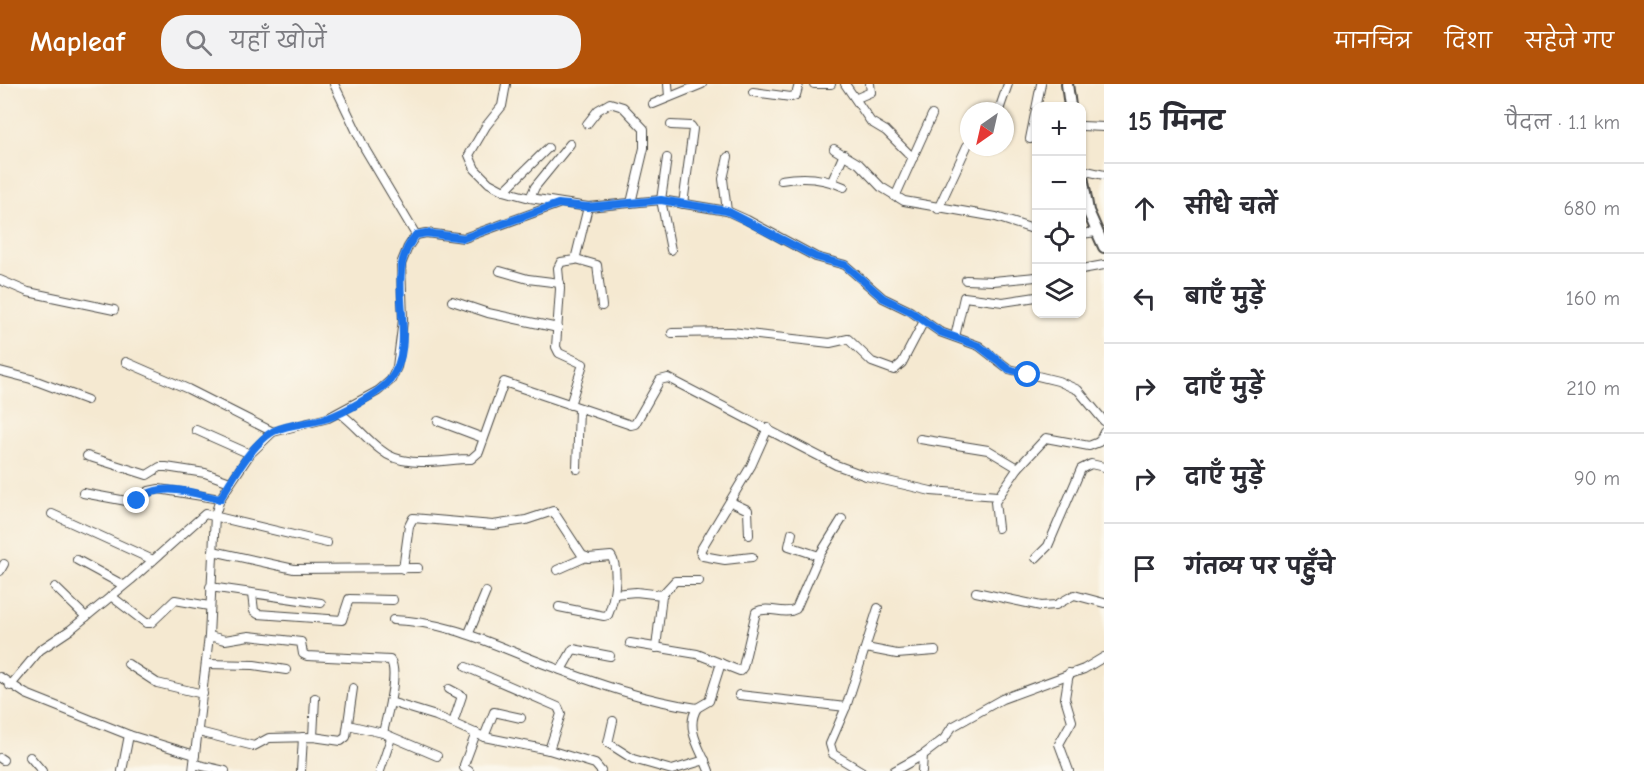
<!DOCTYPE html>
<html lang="hi">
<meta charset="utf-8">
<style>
body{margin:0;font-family:"Comic Neue","Playpen Sans Deva",sans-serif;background:#f2f2f3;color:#2b2b33}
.controls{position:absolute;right:18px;top:18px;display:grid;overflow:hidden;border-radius:12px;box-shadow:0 2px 4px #0004}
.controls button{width:54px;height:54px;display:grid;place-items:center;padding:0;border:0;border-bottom:2px solid #e1e1e2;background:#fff;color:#2b2b33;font:30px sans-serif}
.compass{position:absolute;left:960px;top:18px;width:54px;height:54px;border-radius:50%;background:#fff;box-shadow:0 2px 4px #0004;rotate:214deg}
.stop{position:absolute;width:18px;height:18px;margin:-14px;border:4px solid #1a73e8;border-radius:50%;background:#fff}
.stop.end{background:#1a73e8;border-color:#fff;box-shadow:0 2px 6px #0008}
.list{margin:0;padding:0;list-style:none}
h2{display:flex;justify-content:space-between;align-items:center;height:78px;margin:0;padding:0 24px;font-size:26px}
h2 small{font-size:20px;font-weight:400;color:#7c7c81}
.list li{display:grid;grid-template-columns:39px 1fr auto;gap:18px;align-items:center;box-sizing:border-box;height:90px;padding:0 24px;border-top:2px solid #e1e1e2}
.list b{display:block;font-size:22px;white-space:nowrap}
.list em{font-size:20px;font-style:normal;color:#7c7c81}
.icon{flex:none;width:33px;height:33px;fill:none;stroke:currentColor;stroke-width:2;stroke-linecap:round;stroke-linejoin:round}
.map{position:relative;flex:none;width:1104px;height:687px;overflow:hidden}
header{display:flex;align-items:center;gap:36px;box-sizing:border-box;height:84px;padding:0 30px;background:#b45309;color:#fff}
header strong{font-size:28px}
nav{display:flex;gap:33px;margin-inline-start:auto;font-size:21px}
.search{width:420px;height:54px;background:#f2f2f3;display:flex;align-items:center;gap:15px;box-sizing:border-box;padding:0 21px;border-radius:24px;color:#7c7c81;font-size:22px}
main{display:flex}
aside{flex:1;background:#fff}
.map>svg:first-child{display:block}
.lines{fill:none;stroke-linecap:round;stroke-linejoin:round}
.minor-casing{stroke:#494844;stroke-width:10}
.major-casing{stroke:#494844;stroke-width:14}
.minor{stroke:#fff;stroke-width:8}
.major{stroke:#fff;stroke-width:10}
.route{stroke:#1a73e8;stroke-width:8}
</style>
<header>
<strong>Mapleaf</strong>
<div class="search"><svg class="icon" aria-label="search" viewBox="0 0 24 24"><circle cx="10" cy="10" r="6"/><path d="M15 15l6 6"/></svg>यहाँ खोजें</div>
<nav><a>मानचित्र</a><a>दिशा</a><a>सहेजे गए</a></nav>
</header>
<main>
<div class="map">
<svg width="1104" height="687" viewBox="0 0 1104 687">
<rect width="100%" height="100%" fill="#fbf7ec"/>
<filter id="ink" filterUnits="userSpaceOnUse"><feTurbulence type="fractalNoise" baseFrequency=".0167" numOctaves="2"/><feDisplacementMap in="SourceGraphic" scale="12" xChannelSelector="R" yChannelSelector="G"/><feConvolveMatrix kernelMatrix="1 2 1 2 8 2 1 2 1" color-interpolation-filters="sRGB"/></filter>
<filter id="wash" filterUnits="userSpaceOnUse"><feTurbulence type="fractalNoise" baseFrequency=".008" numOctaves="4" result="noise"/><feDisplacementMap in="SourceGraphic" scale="24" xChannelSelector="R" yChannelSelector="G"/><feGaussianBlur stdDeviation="1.35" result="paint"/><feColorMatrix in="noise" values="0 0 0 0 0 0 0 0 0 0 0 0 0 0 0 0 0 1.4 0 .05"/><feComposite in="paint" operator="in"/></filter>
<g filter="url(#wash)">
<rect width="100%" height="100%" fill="#f5e9d1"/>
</g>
<g filter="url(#ink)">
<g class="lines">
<defs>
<g id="minor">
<polyline points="334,0 365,65 416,151"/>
<polyline points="506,0 502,22 486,42 469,71 475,85 489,99 504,107 530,114 588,123 661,116 727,127 747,136 816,173 845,181 883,214 910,227 940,248 979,262 1009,285 1058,297 1078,306 1104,337"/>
<polyline points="668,0 669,13"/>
<polyline points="814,0 831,0"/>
<polyline points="845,0 871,38 886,47 913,74"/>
<polyline points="753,8 791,13 796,11 799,0"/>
<polyline points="857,14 871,8 870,0"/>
<polyline points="653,20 702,0"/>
<polyline points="999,26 1008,0"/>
<polyline points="587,40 598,26 610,19 623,23 644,45 644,64 631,119"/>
<polyline points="671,41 691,42 693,45 683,120"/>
<polyline points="1082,42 1104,43"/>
<polyline points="1030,55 1041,0"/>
<polyline points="834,65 859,80 881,103 904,117 996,133 1036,146"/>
<polyline points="667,74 661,116 671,166"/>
<polyline points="1082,86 1104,91"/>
<path d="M781,96C803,92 823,93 844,103"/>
<polyline points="832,97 844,70"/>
<polyline points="504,107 548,64"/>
<polyline points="895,113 932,31"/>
<polyline points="530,114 535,103 570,60"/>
<polyline points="938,125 967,62"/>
<polyline points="727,127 723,95 728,73"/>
<polyline points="1082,150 1096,148"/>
<polyline points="576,175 597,181 602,222"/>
<polyline points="1082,185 1104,181"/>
<polyline points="500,187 528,195 560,199"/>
<polyline points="0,196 28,208 114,226"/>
<polyline points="966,196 993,197 1036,193"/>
<polyline points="452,217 488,229 558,244"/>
<polyline points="672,249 731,248 830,259 848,255 872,278 894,286 902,279 924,237"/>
<polyline points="955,253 964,213 1003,218 1036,213"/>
<polyline points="126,278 188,305 273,348"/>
<polyline points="0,287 31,295 87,316"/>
<polyline points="570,321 583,280 559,269 556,263 560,205 558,184 561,178 575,176 588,123"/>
<path d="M340,329C355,340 366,355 381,366C404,386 443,375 471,375L479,368L504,298L631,341L635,340L660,296L668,294L836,381L866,392L931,407L998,412"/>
<polyline points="438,337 483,354"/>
<polyline points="196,346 250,370"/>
<polyline points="920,355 988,366 1018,384 1046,354 1089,362 1099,358 1104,348"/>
<polyline points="87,372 147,391 160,383 166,383 205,389 230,398"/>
<polyline points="577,385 579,324"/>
<polyline points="83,409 132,418 149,407 159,405 220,415"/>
<polyline points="731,418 748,426 749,451"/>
<polyline points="52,430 153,476"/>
<polyline points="998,444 995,418 1018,384"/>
<polyline points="792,449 789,462 819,472"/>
<polyline points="213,467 294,485 418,484"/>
<polyline points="752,473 725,476 703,472 700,467 751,382 768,344"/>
<polyline points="1036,474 1048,462 1081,385 1091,380 1104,383"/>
<polyline points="77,476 123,501"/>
<path d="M403,485L409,442L413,434L493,441L526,436L553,427L582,471L588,474L611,472C620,485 614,517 608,531L604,532L559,523"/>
<polyline points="557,486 586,473"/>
<polyline points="0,487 4,480"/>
<polyline points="55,503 86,533"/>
<polyline points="210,503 321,519"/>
<polyline points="976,508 1041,522 1056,521 1074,511 1104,519"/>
<polyline points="252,510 254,527 258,530 342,536 349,515 393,516"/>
<polyline points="614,510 636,508 662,511"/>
<polyline points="111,512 146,539 151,539 175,516 209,522"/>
<path d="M393,536C452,538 493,561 547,581C595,599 646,617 697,624"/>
<polyline points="469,549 486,508"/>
<path d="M209,552L225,556L249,552L301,558L303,570L307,572L390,576C400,588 386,634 383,649"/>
<path d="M630,559L697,570L740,587L743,583L756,528C769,521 784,532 796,525L819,472L842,435"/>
<polyline points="656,564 662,511 675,497 699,497"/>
<polyline points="866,564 897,570 935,567"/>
<polyline points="128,580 157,599 203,610"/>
<polyline points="206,580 254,581 286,586"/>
<polyline points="466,583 558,623 561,630 549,666"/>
<polyline points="561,586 573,565 610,572"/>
<polyline points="0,593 26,610 129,651 195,671"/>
<polyline points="10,602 40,566 70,546 131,496 205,430 327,459"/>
<polyline points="449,605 462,612 453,639"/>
<polyline points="739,611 846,623"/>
<polyline points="390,618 436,632 484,653 549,666 595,680 601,687"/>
<polyline points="613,637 608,659 633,675 672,686 705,676"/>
<polyline points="348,641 383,649 437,672"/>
<polyline points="199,648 254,662 269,654 313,653 341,657 346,653 353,604"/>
<polyline points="313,653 315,614"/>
<polyline points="484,653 494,628 521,634"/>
<polyline points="30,673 42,687"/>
<polyline points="0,674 3,676"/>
<polyline points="194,680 225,687"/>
<polyline points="122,687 129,651"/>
<polyline points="193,687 209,552 215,431 220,415 250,370 273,348 328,334 378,307 391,296 397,283 403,236 401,180 408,163 416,151 426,149 464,154 558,120"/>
<polyline points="301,687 303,653"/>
<polyline points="380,687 391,654"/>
<polyline points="469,687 464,684 464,681 476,649"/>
<path d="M709,687C702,667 684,645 697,624L709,617L721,579"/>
<polyline points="861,687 833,670 830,660 846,623 878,524"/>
<polyline points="894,687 923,671 944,655 952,643 1002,615 1084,585 1104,573"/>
<polyline points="922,687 923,671"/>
<polyline points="1069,687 1059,660 1072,637 1065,614 1069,589"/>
</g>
<g id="major">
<polyline points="1067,0 1070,22"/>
<polyline points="1082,92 1088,127 1104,163"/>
</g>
</defs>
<use href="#minor" class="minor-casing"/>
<use href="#major" class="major-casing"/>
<use href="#minor" class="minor"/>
<use href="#major" class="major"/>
</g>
</g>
<g class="lines" filter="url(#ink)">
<path class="route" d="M137,417C160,396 192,409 220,415C232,395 253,358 274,347C290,339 310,340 328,334C343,329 380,309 390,296C422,255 380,191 416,151L426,149L464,154L558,120L588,123L661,116L727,127L816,173L845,181L883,214L910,227L940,248L979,262L1009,285L1028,291"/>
</g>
</svg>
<div class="controls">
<button>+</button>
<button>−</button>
<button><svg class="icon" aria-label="locate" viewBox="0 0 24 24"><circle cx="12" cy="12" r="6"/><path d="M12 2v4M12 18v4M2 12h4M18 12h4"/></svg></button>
<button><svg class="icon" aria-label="layers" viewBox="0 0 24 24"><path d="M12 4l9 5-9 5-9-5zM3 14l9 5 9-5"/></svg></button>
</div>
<svg class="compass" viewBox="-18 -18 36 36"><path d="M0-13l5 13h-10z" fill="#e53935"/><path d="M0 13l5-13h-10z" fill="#7c7c81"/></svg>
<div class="stop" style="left:1028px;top:291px"></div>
<div class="stop end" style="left:137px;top:417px"></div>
</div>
<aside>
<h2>15 मिनट<small>पैदल · 1.1 km</small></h2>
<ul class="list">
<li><svg class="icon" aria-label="ahead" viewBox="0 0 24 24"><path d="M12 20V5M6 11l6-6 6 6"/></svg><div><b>सीधे चलें</b></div><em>680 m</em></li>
<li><svg class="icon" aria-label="left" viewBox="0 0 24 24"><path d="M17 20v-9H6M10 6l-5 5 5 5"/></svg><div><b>बाएँ मुड़ें</b></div><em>160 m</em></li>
<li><svg class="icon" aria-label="right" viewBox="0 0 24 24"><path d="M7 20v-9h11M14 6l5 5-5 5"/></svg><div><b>दाएँ मुड़ें</b></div><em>210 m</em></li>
<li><svg class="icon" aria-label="right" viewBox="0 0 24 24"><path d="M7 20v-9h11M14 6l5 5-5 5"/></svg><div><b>दाएँ मुड़ें</b></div><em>90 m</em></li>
<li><svg class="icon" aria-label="arrive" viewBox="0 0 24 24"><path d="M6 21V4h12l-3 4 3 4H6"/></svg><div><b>गंतव्य पर पहुँचे</b></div></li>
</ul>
</aside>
</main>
